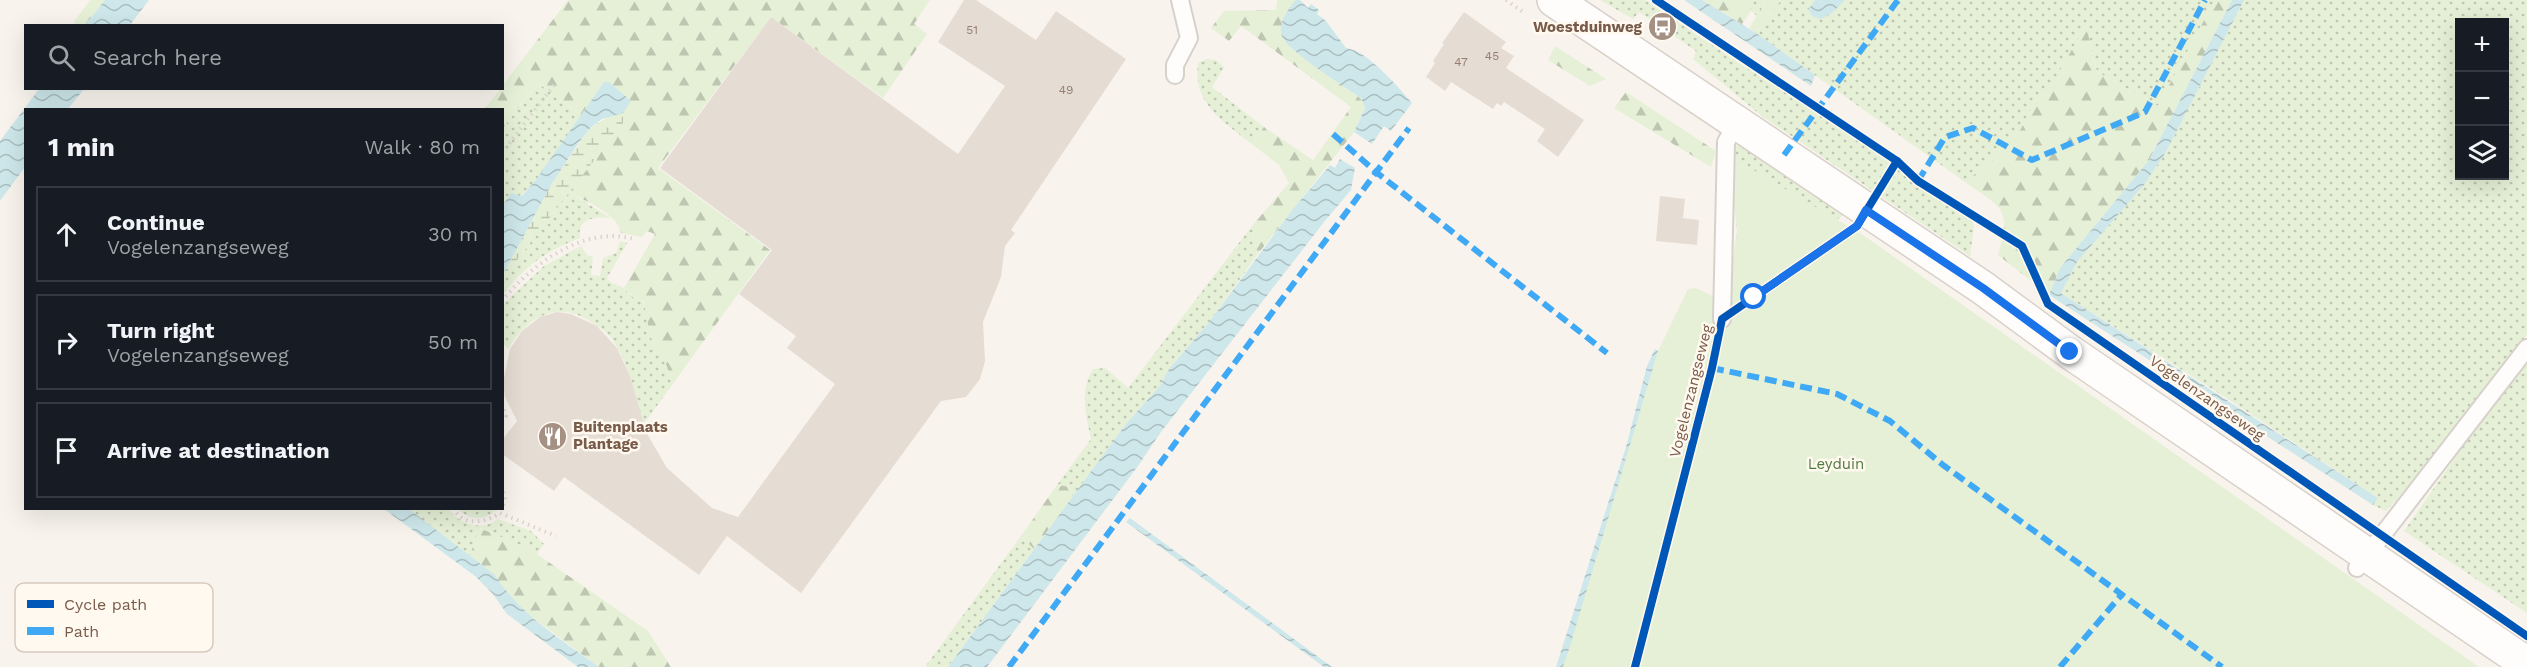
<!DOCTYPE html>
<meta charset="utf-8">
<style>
body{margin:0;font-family:"Work Sans",sans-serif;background:#20242c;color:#f1f3f6}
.controls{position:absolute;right:18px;top:18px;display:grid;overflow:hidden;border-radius:0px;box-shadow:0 6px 24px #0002}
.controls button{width:54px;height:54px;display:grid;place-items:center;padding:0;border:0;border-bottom:2px solid #363941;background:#171b24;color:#f1f3f6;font:30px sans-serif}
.stop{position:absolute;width:18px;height:18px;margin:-14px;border:4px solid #1a73e8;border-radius:50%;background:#fff}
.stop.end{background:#1a73e8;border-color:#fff;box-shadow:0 2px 6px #0008}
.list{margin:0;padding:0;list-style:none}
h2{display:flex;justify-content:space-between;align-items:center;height:78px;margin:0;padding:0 24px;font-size:26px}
h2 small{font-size:20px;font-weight:400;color:#9ea1a6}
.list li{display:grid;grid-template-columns:39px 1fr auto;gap:18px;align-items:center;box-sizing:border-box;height:96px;margin:0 12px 12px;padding:0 12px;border:2px solid #363941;border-radius:0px}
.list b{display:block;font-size:22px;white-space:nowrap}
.list p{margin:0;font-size:20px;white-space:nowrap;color:#9ea1a6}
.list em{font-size:20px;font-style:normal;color:#9ea1a6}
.icon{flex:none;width:33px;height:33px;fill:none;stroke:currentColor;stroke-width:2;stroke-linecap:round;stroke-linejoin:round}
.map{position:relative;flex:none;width:2527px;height:667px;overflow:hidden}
.search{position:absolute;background:#171b24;box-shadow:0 6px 24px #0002;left:24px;top:24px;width:480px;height:66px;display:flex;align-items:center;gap:15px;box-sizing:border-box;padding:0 21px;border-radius:0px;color:#9ea1a6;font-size:22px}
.panel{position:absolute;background:#171b24;box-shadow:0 6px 24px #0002;left:24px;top:108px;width:480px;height:402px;border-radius:0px}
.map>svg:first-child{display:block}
.grass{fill:url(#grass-dots);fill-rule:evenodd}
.forest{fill:url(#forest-firs)}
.wetland{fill:url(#wetland-marsh)}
.green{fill:#e5f0d7}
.water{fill:url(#water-waves)}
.building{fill:#e5dcd4}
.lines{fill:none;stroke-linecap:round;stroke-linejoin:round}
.service-casing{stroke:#d7d1cb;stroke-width:20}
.secondary-casing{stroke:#d8d0c9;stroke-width:36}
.path{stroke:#dbd4ce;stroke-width:4;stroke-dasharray:1.5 4.5;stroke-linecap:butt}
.service{stroke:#fefdfc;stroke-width:16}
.secondary{stroke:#fefdfc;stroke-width:33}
.quiet{stroke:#3fa9f5;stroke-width:6;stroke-dasharray:12 6;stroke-linecap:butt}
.cycleway-casing{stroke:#fff9f0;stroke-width:11}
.cycleway{stroke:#0057b8;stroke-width:8}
.route{stroke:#1a73e8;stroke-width:8}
.labels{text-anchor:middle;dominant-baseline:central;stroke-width:5;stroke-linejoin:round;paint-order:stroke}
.number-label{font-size:12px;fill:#967d6f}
.poi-label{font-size:15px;font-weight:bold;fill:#795b4a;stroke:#fff9f0;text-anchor:end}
.street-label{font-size:15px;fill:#795b4a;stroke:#fff9f0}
.park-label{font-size:15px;fill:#507a3f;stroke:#fff9f0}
.key{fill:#fff9f0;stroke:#d7cabe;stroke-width:1.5}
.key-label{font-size:16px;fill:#795b4a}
</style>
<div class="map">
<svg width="2527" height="667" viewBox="0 0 2527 667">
<defs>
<pattern id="grass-dots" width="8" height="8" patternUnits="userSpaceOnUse" patternTransform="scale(1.5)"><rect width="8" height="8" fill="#e5f0d7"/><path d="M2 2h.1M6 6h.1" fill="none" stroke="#bec5b0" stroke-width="1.8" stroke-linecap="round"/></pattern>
<pattern id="forest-firs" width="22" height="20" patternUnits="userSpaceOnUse" patternTransform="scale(1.5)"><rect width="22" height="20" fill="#e5f0d7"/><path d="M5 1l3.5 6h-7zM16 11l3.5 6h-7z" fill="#bec5b0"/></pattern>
<pattern id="wetland-marsh" width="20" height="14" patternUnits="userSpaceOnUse" patternTransform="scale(1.5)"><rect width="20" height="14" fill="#e5f0d7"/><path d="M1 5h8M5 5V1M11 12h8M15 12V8" fill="none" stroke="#bec5b0"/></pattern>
<pattern id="water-waves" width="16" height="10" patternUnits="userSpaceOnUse" patternTransform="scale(1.5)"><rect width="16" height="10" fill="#cde7ea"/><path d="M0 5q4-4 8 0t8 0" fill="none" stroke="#abbec0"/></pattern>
</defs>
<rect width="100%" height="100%" fill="#f8f4ed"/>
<g class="grass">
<polygon points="1600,0 1645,0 1742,65 1969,207 1974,226 1970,256 1763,117 1693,59 1696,51 1639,12 1633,19"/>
<polygon points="1746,0 1767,0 1757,16 1751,11"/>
<polygon points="1781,0 1815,0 1808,11 1812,16 1845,0 2215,0 2158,106 2097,72 2086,26 2047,94 2029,112 2022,129 1992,160 1965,182 1756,33"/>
<path d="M2244,0H2527V335L2427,467L2386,511L2373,505L2378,498L2234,403L2061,293L2077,262L2144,185L2166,152ZM2460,22H2504V176H2460Z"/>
<path d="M1207,59L1216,60L1224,67L1212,87L1264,127L1252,144C1224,122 1192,104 1198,63Z"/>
<path d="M538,83L581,115C570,131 532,193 518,197L511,193L503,205V128Z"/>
<polygon points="1738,144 1846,213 1830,225 1731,275 1737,231 1730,156"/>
<path d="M569,192L611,218C595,216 577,218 580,238C549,249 522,268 503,295V278Z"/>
<path d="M1252,226L1257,255L1210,321L1169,369L1160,386L1125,425L1072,498L1071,487L1057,485L1091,439C1086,415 1079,391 1093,369L1105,368L1128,388Z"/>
<path d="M620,241L627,243L607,278L610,282L622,287L637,301L642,300L648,316L652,341L667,363L672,385L643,425C635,396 630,367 614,342C609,334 601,328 593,323C558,299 528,316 508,349L503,343L502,305L544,266L581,246L587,255L593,257L591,275L600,276L603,258L616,253Z"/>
<polygon points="2527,360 2527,613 2404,531 2476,428"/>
<path d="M409,509H449C458,524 483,532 498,519L531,531L544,544L537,554L513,542L480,528L470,556Z"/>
<path d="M458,509H497C485,521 470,521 458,509Z"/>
<polygon points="1021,536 1034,549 948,667 925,667"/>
</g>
<g class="forest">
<polygon points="90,0 105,0 85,25 76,25 74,22"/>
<path d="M568,0H930L914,24L927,34L883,98L771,17L658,168L770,250L672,385C668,361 662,360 653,342C648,333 647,313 643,300L637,301L624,288L655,234L647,231L642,237L621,233C617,213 585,201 569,192L623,123L604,82L581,115L538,83L503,128L502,110H484L500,89L502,88L503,85Z"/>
<polygon points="1277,0 1296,0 1283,39 1293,49 1360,98 1365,107 1354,132 1257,255 1252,226 1289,183 1279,165 1252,144 1264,127 1313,160 1351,107 1241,26 1229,41 1211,28 1224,11 1276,10"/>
<polygon points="1702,0 1746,0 1751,11 1742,24"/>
<polygon points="1767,0 1781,0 1756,33 1749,28"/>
<path d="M2215,0H2232L2149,160L2060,268L2049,295L1998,255C2012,206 2002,209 1965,182L1992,160L2021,129L2029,112L2047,93L2086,25L2097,72L2158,106Z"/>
<polygon points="1555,46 1606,79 1590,86 1548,60"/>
<polygon points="1626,92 1716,151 1711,167 1614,108"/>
<polygon points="1057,485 1071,487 1072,498 1034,549 1021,536"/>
<polygon points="479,528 514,542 537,554 648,631 671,667 599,667 528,614 502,587 495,575 470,556"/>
</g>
<polygon class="wetland" points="623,113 623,123 503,278 504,271 551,185 590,128 611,115"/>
<polygon class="green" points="1730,156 1863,235 2479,667 1562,667 1658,351 1688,289 1696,288 1715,297 1731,275 1737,231"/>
<g class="water">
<polygon points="105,0 149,0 130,25 85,25"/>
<path d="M1296,0H1300L1308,8L1311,4L1319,10L1317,14L1326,21L1346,48C1368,51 1398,87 1412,103L1391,131L1384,126L1372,144L1354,132L1365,108L1361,98C1345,87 1290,52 1283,38C1276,26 1288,8 1296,0Z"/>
<polygon points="1684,0 1702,0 1756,33 1815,75 1811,86"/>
<polygon points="1815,0 1845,0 1832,13 1821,19 1812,16 1808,10"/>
<polygon points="2232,0 2244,0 2166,152 2144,185 2077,262 2061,293 2378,498 2373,505 2049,295 2060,268 2149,160"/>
<polygon points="604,82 609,82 631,101 623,113 602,119 590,128 578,144 551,185 503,274 503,205 511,193 522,196 535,181"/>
<polygon points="39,89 84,89 68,109 26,110 25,167 0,201 0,141"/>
<polygon points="1340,159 1355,168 1351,190 1324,222 1161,432 1138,466 987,667 948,667 1125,425 1160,386 1169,369 1210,321 1293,209 1330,165 1335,168"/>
<polygon points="1655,349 1658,351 1570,646 1563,667 1556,667 1626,447 1647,366"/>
<path d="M384,509H409L495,575C520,615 562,640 599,667H578L507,614L493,594L475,576Z"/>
<polygon points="1130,518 1332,667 1324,667 1126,522"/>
</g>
<g class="building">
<polygon points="964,0 976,0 1036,40 1056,11 1126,59 1011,230 1015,233 1005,246 1001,277 983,322 985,361 980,379 966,397 941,401 801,593 727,536 699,575 564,477 554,491 502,454 502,440 517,421 505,397 503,383 510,349 522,331 540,317 557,312 571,314 597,326 617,348 630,376 646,432 667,468 712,508 738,517 835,384 787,348 796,336 739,294 772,250 660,168 771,17 958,154 1005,86 938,42"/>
<polygon points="1464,12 1506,42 1501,48 1514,56 1506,68 1584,120 1558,157 1537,141 1545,129 1504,102 1501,106 1497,103 1493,109 1451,82 1445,91 1426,77 1435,63 1433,61 1444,44 1442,43"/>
<polygon points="1660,196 1685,199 1683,218 1699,220 1697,245 1656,241"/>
</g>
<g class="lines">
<defs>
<g id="service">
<polyline points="1175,75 1175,65 1189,38 1180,0"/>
<polyline points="1722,319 1726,142 1736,124"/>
<polyline points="2357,568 2527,348"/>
</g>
<polyline id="secondary" points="1554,0 1983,288 2070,352 2527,664"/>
</defs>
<use href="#service" class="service-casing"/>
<use href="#secondary" class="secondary-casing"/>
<g class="path">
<polyline points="1506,0 1523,12"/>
<polyline points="502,153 554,85"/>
<path d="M502,301C527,269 571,236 613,236C621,236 629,238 636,239"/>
<polyline points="502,349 506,351"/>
<polyline points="502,404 506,416 502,418"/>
<polyline points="502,486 505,500 502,508"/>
<path d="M453,508C463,527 485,523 500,513L556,536"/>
</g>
<use href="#service" class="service"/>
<use href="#secondary" class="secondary"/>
<g class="quiet">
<polyline points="1333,134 1376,172 1607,353"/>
<polyline points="1784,155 1898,0"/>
<polyline points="1918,181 1945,137 1973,128 2032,160 2145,112 2205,0"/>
<polyline points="1712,368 1837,394 1890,421 1943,465 2222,667"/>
<polyline points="1009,667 1409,128"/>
<polyline points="2060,667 2123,593"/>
</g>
<defs>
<g id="cycleway">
<polyline points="1656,0 1897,161 1918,181 2022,246 2048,304 2527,636"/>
<polyline points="1635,667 1712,368 1722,319 1857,226 1897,161"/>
</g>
</defs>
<use href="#cycleway" class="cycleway-casing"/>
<use href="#cycleway" class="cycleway"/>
</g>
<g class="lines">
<polyline class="route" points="1754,297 1857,226 1866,210 1983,288 2070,352"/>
</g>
<defs>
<symbol id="bus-disc" viewBox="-11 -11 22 22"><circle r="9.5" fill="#a59183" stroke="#fff9f0"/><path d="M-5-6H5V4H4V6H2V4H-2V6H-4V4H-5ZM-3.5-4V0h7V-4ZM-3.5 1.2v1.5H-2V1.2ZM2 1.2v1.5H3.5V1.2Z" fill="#fff"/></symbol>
<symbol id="restaurant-disc" viewBox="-11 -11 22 22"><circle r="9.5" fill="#a59183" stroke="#fff9f0"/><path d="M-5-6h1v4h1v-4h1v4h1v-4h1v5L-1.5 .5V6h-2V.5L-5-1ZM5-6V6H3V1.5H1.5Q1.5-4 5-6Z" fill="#fff"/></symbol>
</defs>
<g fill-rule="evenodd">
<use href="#bus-disc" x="1646" y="10" width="33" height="33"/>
<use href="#restaurant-disc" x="536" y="420" width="33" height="33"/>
</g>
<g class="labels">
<g class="number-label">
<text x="972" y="30">51</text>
<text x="1492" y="56">45</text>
<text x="1461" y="62">47</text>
<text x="1066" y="90">49</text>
</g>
<g class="poi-label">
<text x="1642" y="27">Woestduinweg</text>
<text x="573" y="427" text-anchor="start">Buitenplaats<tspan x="573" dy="17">Plantage</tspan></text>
</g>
<g class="street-label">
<text transform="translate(1691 391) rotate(-76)">Vogelenzangseweg</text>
<text transform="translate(2207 398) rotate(35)">Vogelenzangseweg</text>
</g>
<g class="park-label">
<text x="1836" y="464">Leyduin</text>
</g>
</g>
<rect x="15" y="583" width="198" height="69" rx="9" class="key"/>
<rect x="27" y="600" width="27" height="8" fill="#0057b8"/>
<rect x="27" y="627" width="27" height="8" fill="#3fa9f5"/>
<g class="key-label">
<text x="64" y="610">Cycle path</text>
<text x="64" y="637">Path</text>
</g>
</svg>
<div class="controls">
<button>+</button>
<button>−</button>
<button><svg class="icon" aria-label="layers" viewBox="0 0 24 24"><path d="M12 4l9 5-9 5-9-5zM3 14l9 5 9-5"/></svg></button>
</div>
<div class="stop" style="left:1754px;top:297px"></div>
<div class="stop end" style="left:2070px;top:352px"></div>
<div class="search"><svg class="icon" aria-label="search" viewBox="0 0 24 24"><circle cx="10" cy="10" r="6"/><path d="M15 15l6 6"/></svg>Search here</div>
<section class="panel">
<h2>1 min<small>Walk · 80 m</small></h2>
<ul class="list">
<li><svg class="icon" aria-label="ahead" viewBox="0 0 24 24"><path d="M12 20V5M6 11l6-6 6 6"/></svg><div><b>Continue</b><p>Vogelenzangseweg</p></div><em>30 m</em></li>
<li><svg class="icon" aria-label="right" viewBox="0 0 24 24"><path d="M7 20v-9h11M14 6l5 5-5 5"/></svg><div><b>Turn right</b><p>Vogelenzangseweg</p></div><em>50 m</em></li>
<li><svg class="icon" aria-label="arrive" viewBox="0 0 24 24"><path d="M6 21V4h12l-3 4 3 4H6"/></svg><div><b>Arrive at destination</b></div></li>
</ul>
</section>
</div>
